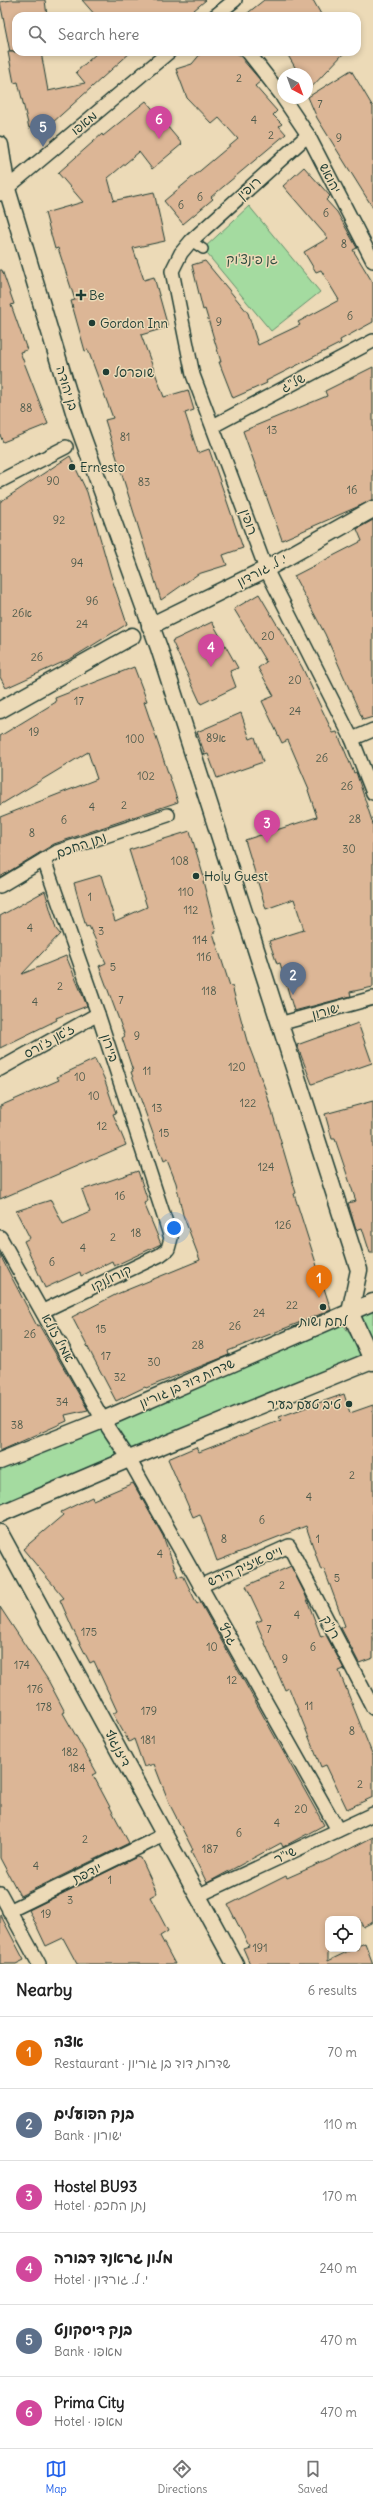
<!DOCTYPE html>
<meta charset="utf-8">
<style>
body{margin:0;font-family:Delius,"Playpen Sans Hebrew",sans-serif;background:#f2f2f2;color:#222}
.controls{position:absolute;right:12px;bottom:12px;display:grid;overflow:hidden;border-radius:8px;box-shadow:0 2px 6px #0003}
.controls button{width:36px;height:36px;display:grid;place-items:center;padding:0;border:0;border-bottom:1px solid #e0e0e0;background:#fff;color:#222;font:20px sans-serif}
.compass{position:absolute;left:277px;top:68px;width:36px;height:36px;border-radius:50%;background:#fff;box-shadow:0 2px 6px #0003;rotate:139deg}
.you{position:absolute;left:174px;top:1228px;width:14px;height:14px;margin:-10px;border:3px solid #fff;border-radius:50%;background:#1a73e8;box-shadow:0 0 0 6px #1a73e833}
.badge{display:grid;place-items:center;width:26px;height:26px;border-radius:50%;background:#2563eb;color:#fff;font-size:13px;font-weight:700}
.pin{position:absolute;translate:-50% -33px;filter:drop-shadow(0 1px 2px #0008)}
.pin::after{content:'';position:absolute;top:21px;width:14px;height:12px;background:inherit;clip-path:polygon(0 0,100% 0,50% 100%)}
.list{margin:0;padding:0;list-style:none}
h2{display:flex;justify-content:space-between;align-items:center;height:52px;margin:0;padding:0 16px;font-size:17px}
h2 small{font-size:13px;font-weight:400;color:#767676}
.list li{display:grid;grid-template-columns:26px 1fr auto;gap:12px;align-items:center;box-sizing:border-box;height:72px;padding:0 16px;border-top:1px solid #e0e0e0}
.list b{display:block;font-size:15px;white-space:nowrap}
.list p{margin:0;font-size:13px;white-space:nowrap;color:#767676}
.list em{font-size:13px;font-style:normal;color:#767676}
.icon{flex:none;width:22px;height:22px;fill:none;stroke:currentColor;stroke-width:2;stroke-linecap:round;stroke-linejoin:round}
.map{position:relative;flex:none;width:373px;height:1964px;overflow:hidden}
.search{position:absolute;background:#fff;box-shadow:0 2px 6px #0003;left:12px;right:12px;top:12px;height:44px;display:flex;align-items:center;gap:10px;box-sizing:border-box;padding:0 14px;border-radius:12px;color:#767676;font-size:15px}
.sheet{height:484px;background:#fff}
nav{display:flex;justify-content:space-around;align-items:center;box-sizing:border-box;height:56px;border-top:1px solid #e0e0e0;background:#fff;font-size:11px;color:#767676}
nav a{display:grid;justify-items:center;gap:2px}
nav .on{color:#2563eb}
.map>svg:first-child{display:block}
.park{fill:#a4dba0;stroke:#628c6a}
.building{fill:#dcb696;stroke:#1f3d34}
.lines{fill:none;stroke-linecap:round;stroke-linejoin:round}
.pedestrian-casing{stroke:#1f3d34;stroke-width:12}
.minor-casing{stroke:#1f3d34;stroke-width:16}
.tertiary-casing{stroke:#1f3d34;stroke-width:19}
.pedestrian{stroke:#ecdab7;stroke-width:9}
.minor{stroke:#ecdab7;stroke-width:13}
.tertiary{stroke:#ecdab7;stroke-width:16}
.poi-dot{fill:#1f3d34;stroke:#ecdab7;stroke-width:1.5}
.labels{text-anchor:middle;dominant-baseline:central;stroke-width:3;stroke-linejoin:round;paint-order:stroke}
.number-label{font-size:11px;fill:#4e5b4c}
.street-label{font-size:13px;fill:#1f3d34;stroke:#ecdab7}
.park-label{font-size:13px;fill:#2c4d3f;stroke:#ecdab7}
.poi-label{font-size:13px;fill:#1f3d34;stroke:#ecdab7;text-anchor:start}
</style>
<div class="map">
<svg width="373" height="1964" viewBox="0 0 373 1964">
<rect width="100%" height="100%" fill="#ecdab7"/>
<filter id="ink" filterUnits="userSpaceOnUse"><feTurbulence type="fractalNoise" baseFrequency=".025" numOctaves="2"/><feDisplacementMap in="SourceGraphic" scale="8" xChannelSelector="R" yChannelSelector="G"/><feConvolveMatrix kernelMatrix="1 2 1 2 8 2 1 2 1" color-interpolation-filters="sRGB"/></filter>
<g filter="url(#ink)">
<g class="park">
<polygon points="249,206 320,292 271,331 203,249"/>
<polygon points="373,1311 373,1359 0,1515 0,1462 342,1322 348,1332 371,1359 358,1318"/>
</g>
<g class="building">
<polygon points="11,0 45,0 47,16 16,16 16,51 10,52 0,2"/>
<polygon points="82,0 206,0 187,16 96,16"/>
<polygon points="264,0 313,0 322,16 244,16"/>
<polygon points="8,52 41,52 48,91 85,83 76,72 98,52 131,52 42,132 37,126 29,128 18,82 14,83"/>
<polygon points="202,52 236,52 261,81 255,86 277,111 273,115 282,124 279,126 286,134 211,197 213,199 183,224 164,201 238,139 219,118 212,124 187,98 176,69 192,64"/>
<polygon points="286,52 345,52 307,92 307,74 299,74"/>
<polygon points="351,70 373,107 373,208 317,118 308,97"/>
<polygon points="146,101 182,144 152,169 139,152 108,178 114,200 112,201 154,192 165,241 133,248 144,280 154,277 168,327 141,335 164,397 188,390 194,410 185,413 198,453 209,449 243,548 223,555 227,565 198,574 161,600 105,420 113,418 88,350 85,351 71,301 75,300 58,248 55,249 45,213 83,202 58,173 102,134 103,136"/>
<polygon points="304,167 330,196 326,200 337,212 357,248 353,250 373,283 373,322 340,340 341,343 266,381 267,383 233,398 219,362 221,362 205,309 203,310 192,265 205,261 248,313 258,345 300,325 298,322 339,300 321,270 316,272 304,252 328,238 283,186"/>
<polygon points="0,270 2,270 14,304 11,305 27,350 20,352 48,424 3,442 0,435"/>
<polygon points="373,367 373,500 282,540 243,431 327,396 325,391"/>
<polygon points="70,456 87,492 111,576 127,624 72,658 6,688 0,677 0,502"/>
<polygon points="373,520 373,717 363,720 325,634 294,576 362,541 357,529"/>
<polygon points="259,594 302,667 333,733 337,732 354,773 356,772 373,824 373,987 350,992 351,996 294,1011 280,963 277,964 269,941 304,930 294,899 266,909 245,840 317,817 308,790 309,789 288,740 282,743 262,701 274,696 258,668 266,662 234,609"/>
<polygon points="212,622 238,668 230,671 236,687 201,704 172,641"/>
<polygon points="134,667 147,701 144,702 178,802 54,844 0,877 0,817 97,779 88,752 0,805 0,736 56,702 55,698"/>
<polygon points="241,713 250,739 255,737 263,762 217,778 208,754 205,755 197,732"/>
<polygon points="190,831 205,881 203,881 216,932 213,933 230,986 232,986 247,1041 266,1091 296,1193 294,1194 331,1310 228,1351 229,1355 146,1388 145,1387 116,1401 72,1317 117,1294 200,1260 183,1215 176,1183 167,1160 163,1162 131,1072 133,1071 122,1038 125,1036 99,966 106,963 89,926 86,927 74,883 101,875 115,921 147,907 129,850"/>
<polygon points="45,891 56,929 60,934 22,974 66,956 87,1006 56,1018 57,1020 0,1048 0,916"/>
<polygon points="358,1023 372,1063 312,1084 297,1045"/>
<polygon points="95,1059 104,1078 116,1113 113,1114 126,1145 0,1199 0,1106 59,1080 57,1077"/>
<polygon points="373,1101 373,1253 370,1253 362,1228 356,1230 348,1203 356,1201 335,1139 332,1139 325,1114"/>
<polygon points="138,1171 148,1201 144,1203 161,1244 114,1266 112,1261 81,1276 80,1272 45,1288 24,1241 30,1238 16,1211 51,1200 63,1224 90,1212 82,1190"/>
<polygon points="0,1255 37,1326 39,1325 88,1410 65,1415 67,1421 0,1451"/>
<polygon points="344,1394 350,1413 373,1405 373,1658 359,1663 341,1628 345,1626 324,1569 321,1570 306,1526 217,1561 200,1514 193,1517 168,1459 196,1447 199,1452 281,1420 279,1417"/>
<polygon points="133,1483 163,1536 178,1577 183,1575 197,1604 200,1602 324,1825 283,1847 281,1843 207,1883 191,1851 193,1850 170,1805 154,1764 144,1767 134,1739 129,1742 113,1714 117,1711 94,1661 90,1663 76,1636 60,1600 64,1598 23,1549 63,1515 61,1512 92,1497 93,1500"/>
<polygon points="291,1566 305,1594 321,1637 326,1635 344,1669 339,1671 373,1756 373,1797 347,1809 326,1765 321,1767 289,1688 285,1690 256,1622 262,1620 246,1586"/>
<polygon points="0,1607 48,1680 65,1712 63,1713 97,1773 93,1775 129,1843 20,1896 0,1858"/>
<polygon points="373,1837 373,1922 363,1927 359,1919 328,1919 328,1961 353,1949 358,1949 358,1946 365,1943 373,1964 250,1964 243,1948 249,1946 228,1905 286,1876 287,1878 330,1859"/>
<polygon points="137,1857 141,1858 157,1893 150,1897 168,1931 160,1936 175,1964 77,1964 63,1938 46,1946 29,1910"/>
<polygon points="0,1914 24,1960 16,1964 0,1964"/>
</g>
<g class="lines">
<defs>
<polyline id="pedestrian" points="191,241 203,249"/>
<g id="minor">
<polyline points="215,16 235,0"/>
<polyline points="248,52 283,97"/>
<polyline points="283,98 308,135 373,261"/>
<polyline points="308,135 191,241 181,253 172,271 193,375 266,569 352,739 373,793"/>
<polyline points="0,194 169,52"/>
<polyline points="213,426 373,341"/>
<polyline points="0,481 66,447"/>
<polyline points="352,739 373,730"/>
<polyline points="0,886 57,852 168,815"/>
<polyline points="279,1024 373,998"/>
<polyline points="0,1069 98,1014"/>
<polyline points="0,1237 103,1420 129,1459 338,1830"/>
<polyline points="43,1311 160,1255 168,1249 171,1238 98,1014 44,860"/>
<polyline points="200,1586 289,1546 373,1708"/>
<polyline points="0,1893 39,1964"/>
<polyline points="197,1896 373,1814"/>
<polyline points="9,1911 164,1835"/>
</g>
<g id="tertiary">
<polyline points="0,145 7,189 77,422 159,648 359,1270 350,1312 373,1362"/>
<polyline points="150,626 266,569 373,509"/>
<polyline points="0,710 132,636"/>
<polyline points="0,1461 103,1420 373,1302"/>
<polyline points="0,1514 129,1459 372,1360"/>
<polyline points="0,1533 235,1964"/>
</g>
</defs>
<use href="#pedestrian" class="pedestrian-casing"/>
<use href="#minor" class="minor-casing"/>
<use href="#tertiary" class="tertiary-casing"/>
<use href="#pedestrian" class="pedestrian"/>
<use href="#minor" class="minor"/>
<use href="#tertiary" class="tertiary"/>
</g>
</g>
<g class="poi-dot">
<path d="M79 289h4v4h4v4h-4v4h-4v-4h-4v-4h4z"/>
<circle cx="92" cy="323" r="4"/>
<circle cx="106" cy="372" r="4"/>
<circle cx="72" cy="467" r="4"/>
<circle cx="196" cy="876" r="4"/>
<circle cx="323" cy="1307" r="4"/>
<circle cx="349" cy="1404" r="4"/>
</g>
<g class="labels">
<g class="number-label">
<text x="239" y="78">2</text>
<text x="320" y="104">7</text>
<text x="254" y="120">4</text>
<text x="271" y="135">2</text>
<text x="339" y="138">9</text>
<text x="200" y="197">6</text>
<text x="181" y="205">6</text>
<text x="326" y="213">6</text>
<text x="344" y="244">8</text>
<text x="350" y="316">6</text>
<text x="219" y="322">9</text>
<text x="26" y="408">88</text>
<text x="272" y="430">13</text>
<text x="125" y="437">81</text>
<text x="53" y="481">90</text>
<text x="144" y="482">83</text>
<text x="352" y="490">16</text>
<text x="59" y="520">92</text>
<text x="77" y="563">94</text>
<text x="92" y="601">96</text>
<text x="22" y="613">26א</text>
<text x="82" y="624">24</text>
<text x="268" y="636">20</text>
<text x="37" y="657">26</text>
<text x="295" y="680">20</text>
<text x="79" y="701">17</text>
<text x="295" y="711">24</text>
<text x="34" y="732">19</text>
<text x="216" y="738">89א</text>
<text x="135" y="739">100</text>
<text x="322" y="758">26</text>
<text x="146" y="776">102</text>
<text x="347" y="786">26</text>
<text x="124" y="805">2</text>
<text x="92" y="807">4</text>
<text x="355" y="819">28</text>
<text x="64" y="820">6</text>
<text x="32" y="833">8</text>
<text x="349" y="849">30</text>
<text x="180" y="861">108</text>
<text x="186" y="892">110</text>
<text x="90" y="897">1</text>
<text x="191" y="910">112</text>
<text x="30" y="928">4</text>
<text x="101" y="931">3</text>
<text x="200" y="940">114</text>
<text x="204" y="957">116</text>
<text x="113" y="967">5</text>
<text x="60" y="986">2</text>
<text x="209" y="991">118</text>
<text x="121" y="1000">7</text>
<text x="35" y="1002">4</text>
<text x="137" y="1036">9</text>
<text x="237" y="1067">120</text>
<text x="147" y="1071">11</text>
<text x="80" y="1077">10</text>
<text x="94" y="1096">10</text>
<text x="248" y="1103">122</text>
<text x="157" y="1108">13</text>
<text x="102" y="1126">12</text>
<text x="164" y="1133">15</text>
<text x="266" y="1167">124</text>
<text x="120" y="1196">16</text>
<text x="283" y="1225">126</text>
<text x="136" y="1233">18</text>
<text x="113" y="1237">2</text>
<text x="83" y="1248">4</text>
<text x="52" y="1262">6</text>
<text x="292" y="1305">22</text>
<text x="259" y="1313">24</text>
<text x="235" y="1326">26</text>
<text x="101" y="1329">15</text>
<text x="30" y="1334">26</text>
<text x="198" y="1345">28</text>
<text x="106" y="1356">17</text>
<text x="154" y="1362">30</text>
<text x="120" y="1377">32</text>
<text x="62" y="1402">34</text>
<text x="17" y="1425">38</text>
<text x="352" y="1475">2</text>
<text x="309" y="1497">4</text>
<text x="262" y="1520">6</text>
<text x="224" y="1539">8</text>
<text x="318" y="1539">1</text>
<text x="160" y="1554">4</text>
<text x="337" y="1578">5</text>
<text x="282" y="1585">2</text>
<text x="297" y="1615">4</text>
<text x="269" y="1629">7</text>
<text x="89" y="1632">175</text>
<text x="212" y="1647">10</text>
<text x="313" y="1647">6</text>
<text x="285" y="1659">9</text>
<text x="22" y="1665">174</text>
<text x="232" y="1680">12</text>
<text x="35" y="1689">176</text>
<text x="309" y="1706">11</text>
<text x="44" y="1707">178</text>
<text x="149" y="1711">179</text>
<text x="352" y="1731">8</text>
<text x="148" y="1740">181</text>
<text x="70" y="1752">182</text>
<text x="77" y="1768">184</text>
<text x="360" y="1784">2</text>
<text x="301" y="1809">20</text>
<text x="277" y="1823">4</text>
<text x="239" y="1833">6</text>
<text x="85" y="1839">2</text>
<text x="210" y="1849">187</text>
<text x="36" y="1866">4</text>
<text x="110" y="1880">1</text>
<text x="70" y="1900">3</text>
<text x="46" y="1914">19</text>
<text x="260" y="1948">191</text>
</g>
<g class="street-label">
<text transform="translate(84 123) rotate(-40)">מאפו</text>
<text transform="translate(330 178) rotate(62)">יהואש</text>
<text transform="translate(249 188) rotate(-42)">רופין</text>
<text transform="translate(293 383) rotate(-28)">של"ג</text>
<text transform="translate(67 388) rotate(73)">בן יהודה</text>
<text transform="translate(249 522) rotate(70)">רופין</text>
<text transform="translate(262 570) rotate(-28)">י. ל. גורדון</text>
<text transform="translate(81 845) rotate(-20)">נתן החכם</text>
<text transform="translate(326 1011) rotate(-15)">ישורון</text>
<text transform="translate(49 1041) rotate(-29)">ז'אן ז'ורס</text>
<text transform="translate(110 1048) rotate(72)">ביירון</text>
<text transform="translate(111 1278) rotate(-26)">קורולנקו</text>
<text transform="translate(58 1338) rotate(61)">אמיל זולא</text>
<text transform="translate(187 1383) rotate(-24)">שדרות דוד בן גוריון</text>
<text transform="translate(245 1566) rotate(-24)">וייס איזיק הירש</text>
<text transform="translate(331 1627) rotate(62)">רנ"ק</text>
<text transform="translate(228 1634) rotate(61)">גרץ</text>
<text transform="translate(118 1748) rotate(62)">דיזנגוף</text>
<text transform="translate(285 1855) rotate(-25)">שי"ר</text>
<text transform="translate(87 1873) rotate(-26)">יודפת</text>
</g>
<g class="park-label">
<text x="252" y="259">גן פינצ'וק</text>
</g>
<g class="poi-label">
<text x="89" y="295">Be</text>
<text x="100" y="323">Gordon Inn</text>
<text x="114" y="372">שופרסל</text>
<text x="80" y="467">Ernesto</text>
<text x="204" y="876">Holy Guest</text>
<text x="323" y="1321" text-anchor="middle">לחם ושות</text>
<text x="341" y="1404" text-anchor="end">טיב טעם בעיר</text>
</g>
</g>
</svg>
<div class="controls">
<button><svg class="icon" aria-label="locate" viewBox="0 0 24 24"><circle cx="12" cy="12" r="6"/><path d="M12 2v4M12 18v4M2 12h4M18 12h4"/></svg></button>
</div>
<svg class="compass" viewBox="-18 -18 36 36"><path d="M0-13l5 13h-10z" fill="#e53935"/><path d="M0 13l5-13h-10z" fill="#767676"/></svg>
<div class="you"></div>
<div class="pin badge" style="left:319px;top:1298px;background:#e8710a">1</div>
<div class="pin badge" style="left:293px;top:995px;background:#5c6f8a">2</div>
<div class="pin badge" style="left:267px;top:843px;background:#d1479c">3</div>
<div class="pin badge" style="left:211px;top:667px;background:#d1479c">4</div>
<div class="pin badge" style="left:43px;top:147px;background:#5c6f8a">5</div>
<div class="pin badge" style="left:159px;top:139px;background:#d1479c">6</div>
<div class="search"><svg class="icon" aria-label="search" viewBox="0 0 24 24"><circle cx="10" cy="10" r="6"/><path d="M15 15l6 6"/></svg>Search here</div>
</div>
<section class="sheet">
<h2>Nearby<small>6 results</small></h2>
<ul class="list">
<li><span class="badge" style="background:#e8710a">1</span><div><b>אצה</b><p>Restaurant · שדרות דוד בן גוריון</p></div><em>70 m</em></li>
<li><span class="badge" style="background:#5c6f8a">2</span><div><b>בנק הפועלים</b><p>Bank · ישורון</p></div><em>110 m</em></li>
<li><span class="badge" style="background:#d1479c">3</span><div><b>Hostel BU93</b><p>Hotel · נתן החכם</p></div><em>170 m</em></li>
<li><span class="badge" style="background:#d1479c">4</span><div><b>מלון גראנד דבורה</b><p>Hotel · י. ל. גורדון</p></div><em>240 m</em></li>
<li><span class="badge" style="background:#5c6f8a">5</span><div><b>בנק דיסקונט</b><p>Bank · מאפו</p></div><em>470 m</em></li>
<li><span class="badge" style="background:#d1479c">6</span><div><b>Prima City</b><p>Hotel · מאפו</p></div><em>470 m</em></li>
</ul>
</section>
<nav>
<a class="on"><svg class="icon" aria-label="map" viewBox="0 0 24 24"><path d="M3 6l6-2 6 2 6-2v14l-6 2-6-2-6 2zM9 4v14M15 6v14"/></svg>Map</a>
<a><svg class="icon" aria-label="directions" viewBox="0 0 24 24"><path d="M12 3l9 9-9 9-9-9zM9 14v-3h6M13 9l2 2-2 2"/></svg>Directions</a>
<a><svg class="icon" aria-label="saved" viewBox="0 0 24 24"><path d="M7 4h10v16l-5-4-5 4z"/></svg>Saved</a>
</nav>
